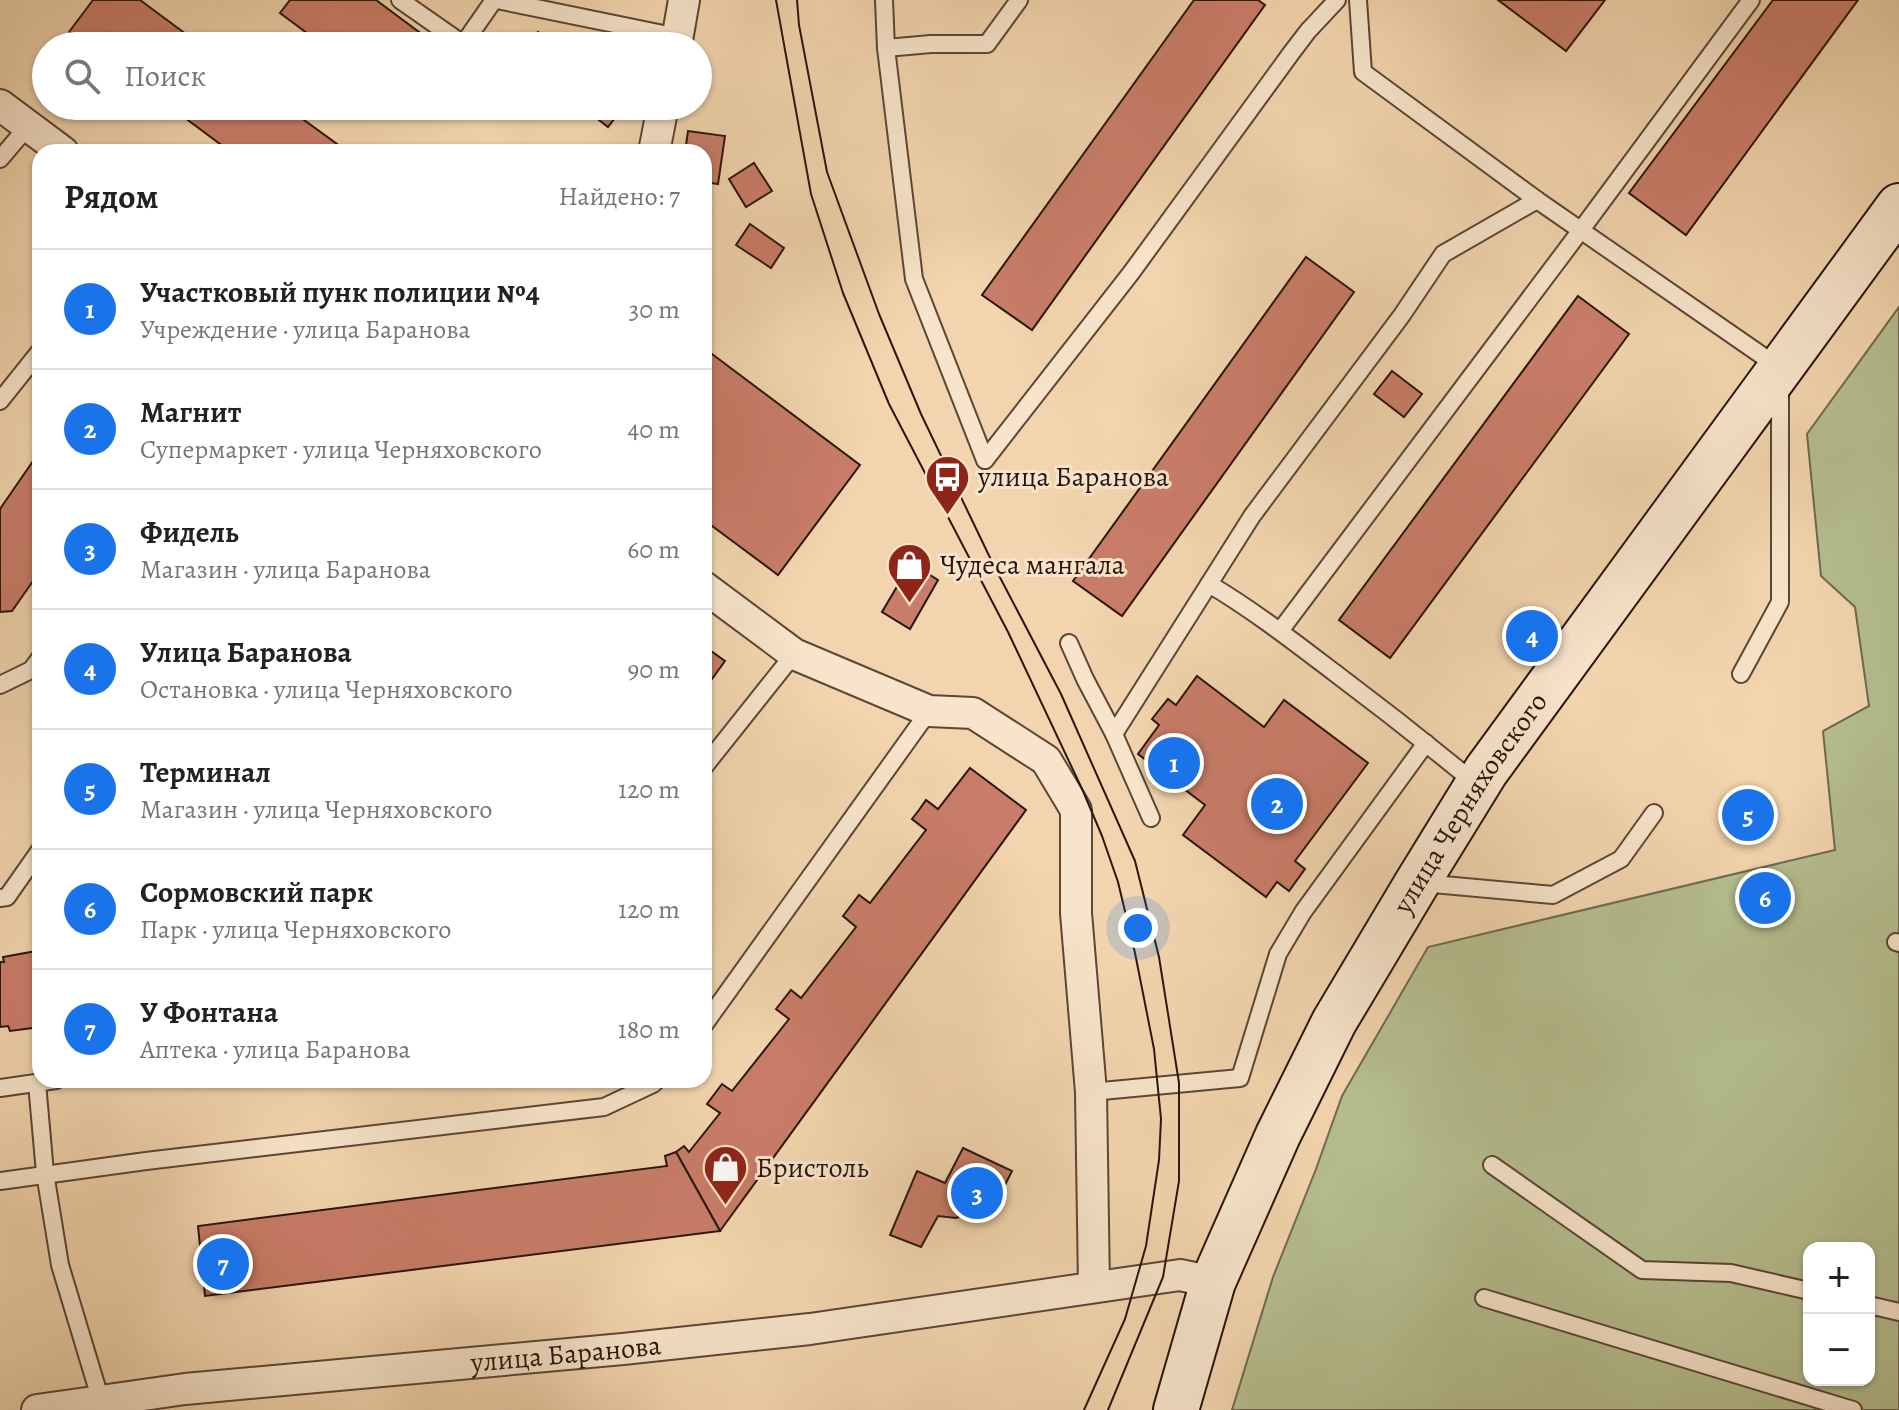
<!DOCTYPE html>
<html lang="ru">
<meta charset="utf-8">
<style>
body{margin:0;font-family:Alegreya,serif;background:#f2f2f2;color:#222}
.controls{position:absolute;right:24px;bottom:24px;display:grid;overflow:hidden;border-radius:16px;box-shadow:0 2px 6px #0004}
.controls button{width:72px;height:72px;display:grid;place-items:center;padding:0;border:0;border-bottom:2px solid #e0e0e0;background:#fff;color:#222;font:40px sans-serif}
.you{position:absolute;left:1138px;top:928px;width:28px;height:28px;margin:-20px;border:6px solid #fff;border-radius:50%;background:#1a73e8;box-shadow:0 0 0 12px #1a73e833}
.badge{display:grid;place-items:center;width:52px;height:52px;border-radius:50%;background:#1a73e8;color:#fff;font-size:26px;font-weight:700}
.pin{position:absolute;translate:-50% -50%;border:4px solid #fff;box-shadow:0 2px 8px #0006}
.list{margin:0;padding:0;list-style:none}
h2{display:flex;justify-content:space-between;align-items:center;height:104px;margin:0;padding:0 32px;font-size:34px}
h2 small{font-size:26px;font-weight:400;color:#767676}
.list li{display:grid;grid-template-columns:52px 1fr auto;gap:24px;align-items:center;box-sizing:border-box;height:120px;padding:0 32px;border-top:2px solid #e0e0e0}
.list b{display:block;font-size:30px;white-space:nowrap}
.list p{margin:0;font-size:26px;white-space:nowrap;color:#767676}
.list em{font-size:26px;font-style:normal;color:#767676}
.icon{flex:none;width:44px;height:44px;fill:none;stroke:currentColor;stroke-width:2;stroke-linecap:round;stroke-linejoin:round}
.map{position:relative;flex:none;width:1899px;height:1410px;overflow:hidden}
.search{position:absolute;background:#fff;box-shadow:0 2px 6px #0004;left:32px;top:32px;width:680px;height:88px;display:flex;align-items:center;gap:20px;box-sizing:border-box;padding:0 28px;border-radius:44px;color:#767676;font-size:30px}
.panel{position:absolute;background:#fff;box-shadow:0 2px 6px #0004;left:32px;top:144px;width:680px;height:944px;border-radius:24px}
.map>svg:first-child{display:block}
.green{fill:#b5be8f;stroke:#6f6a4f;stroke-width:2;fill-rule:evenodd}
.building{fill:#c97d69;stroke:#29160f;stroke-width:2}
.lines{fill:none;stroke-linecap:round;stroke-linejoin:round}
.service-casing{stroke:#5b4637;stroke-width:20}
.minor-casing{stroke:#5b4637;stroke-width:34}
.secondary-casing{stroke:#29160f;stroke-width:48}
.service{stroke:#f7e4ca;stroke-width:16}
.minor{stroke:#f7e4ca;stroke-width:30}
.secondary{stroke:#f7e4ca;stroke-width:44}
.tram{stroke:#29160f;stroke-width:2}
.labels{text-anchor:middle;dominant-baseline:central;stroke-width:6;stroke-linejoin:round;paint-order:stroke}
.poi-label{font-size:28px;fill:#29160f;stroke:#f7e4ca;text-anchor:start}
.street-label{font-size:28px;fill:#29160f;stroke:#f7e4ca}
</style>
<div class="map">
<svg width="1899" height="1410" viewBox="0 0 1899 1410">
<rect width="100%" height="100%" fill="#f2d5ae"/>
<filter id="stains"><feTurbulence type="fractalNoise" baseFrequency=".0025" numOctaves="4"/><feColorMatrix values="0 0 0 0 .2 0 0 0 0 .09 0 0 0 0 .02 0 0 0 .5 -.17"/></filter>
<radialGradient id="worn" r=".72"><stop offset=".6" stop-color="#630" stop-opacity="0"/><stop offset="1" stop-color="#630" stop-opacity=".3"/></radialGradient>
<path class="green" d="M1899,307V1410H1232L1273,1277L1316,1169L1342,1096L1428,947L1835,850L1823,731L1869,706L1855,607L1821,576L1807,434ZM1809,1248H1869V1380H1809Z"/>
<g class="building">
<polygon points="93,0 140,0 202,46 88,46 69,32"/>
<polygon points="290,0 376,0 423,35 415,46 316,46 319,42 280,13"/>
<polygon points="1194,0 1258,0 1265,5 1032,330 982,295"/>
<polygon points="1498,0 1605,0 1566,51"/>
<polygon points="1773,0 1858,0 1686,235 1629,193"/>
<polygon points="538,32 557,46 527,46"/>
<polygon points="169,106 291,106 289,109 337,144 331,152 227,152 228,150"/>
<polygon points="581,106 624,106 608,127"/>
<polygon points="688,131 725,136 718,184 704,182 704,152 685,152"/>
<polygon points="754,163 772,191 746,207 729,179"/>
<polygon points="750,224 784,248 771,268 736,245"/>
<polygon points="1306,257 1354,292 1122,616 1073,581"/>
<polygon points="1578,296 1629,334 1390,658 1339,620"/>
<polygon points="704,348 860,465 778,575 704,520"/>
<polygon points="1392,371 1422,394 1404,417 1374,394"/>
<polygon points="40,451 40,571 12,611 0,612 0,509"/>
<polygon points="911,563 938,580 910,629 882,612"/>
<polygon points="704,646 725,661 704,690"/>
<polygon points="1197,676 1264,727 1284,700 1368,763 1295,861 1305,869 1289,891 1277,882 1266,897 1183,835 1205,805 1138,754 1159,725 1152,719 1168,699 1176,705"/>
<polygon points="970,768 1026,810 720,1231 676,1152 684,1146 689,1152 720,1113 707,1104 722,1084 732,1091 789,1019 776,1009 791,990 801,998 856,927 843,916 859,895 870,903 926,830 912,819 919,810 926,800 938,809"/>
<polygon points="40,945 40,1027 10,1031 8,1026 0,1027 0,962 4,962 3,957 36,951"/>
<polygon points="963,1148 1012,1171 993,1209 978,1203 964,1215 956,1218 938,1216 921,1247 890,1235 917,1171 945,1183"/>
<polygon points="676,1152 720,1231 205,1296 198,1226 667,1166 665,1156"/>
</g>
<g class="lines">
<defs>
<g id="service">
<polyline points="400,0 463,44"/>
<polyline points="497,0 678,37"/>
<polyline points="884,0 886,48 914,279 985,460"/>
<polyline points="1358,0 1363,72 1537,200 1780,368 1780,602 1741,674"/>
<polyline points="462,46 494,0"/>
<polyline points="886,48 931,44 987,44 1019,0"/>
<polyline points="0,159 29,125"/>
<polyline points="0,401 40,351"/>
<polyline points="985,460 1131,273 1292,52 1308,31 1337,0"/>
<polyline points="1209,584 1252,516 1402,315 1443,254 1537,200"/>
<polyline points="1280,631 1581,230 1751,0"/>
<path d="M1069,643L1085,679L1114,734L1209,584C1253,610 1294,642 1335,673C1383,709 1430,746 1476,784"/>
<polyline points="0,685 31,670 40,658"/>
<polyline points="1114,734 1151,818"/>
<polyline points="704,767 794,654"/>
<polyline points="1422,883 1553,895 1621,859 1654,813"/>
<polyline points="0,898 7,897 40,850"/>
<polyline points="1896,942 1899,943"/>
<polyline points="704,1025 929,711"/>
<polyline points="37,1083 45,1173 60,1265 101,1401"/>
<polyline points="0,1088 56,1080"/>
<polyline points="1091,1092 1240,1078 1278,954 1303,912 1426,743"/>
<polyline points="1492,1165 1642,1270 1731,1273 1809,1291"/>
<polyline points="0,1181 146,1161 604,1107 653,1084 657,1080"/>
<polyline points="1484,1298 1853,1410"/>
<polyline points="1869,1305 1899,1312"/>
</g>
<g id="minor">
<polyline points="676,46 684,0"/>
<polyline points="0,105 63,152"/>
<polyline points="654,152 663,106"/>
<polyline points="704,587 794,654 929,711 973,713 1046,760 1076,810 1076,913 1091,1092 1094,1287"/>
<path id="s1" d="M37,1410L185,1389L623,1349L810,1329L1180,1275L1213,1282"/>
</g>
<g id="secondary">
<path id="s2" d="M1176,1410L1213,1282L1278,1135L1334,1022L1417,883L1486,771L1899,206"/>
</g>
</defs>
<use href="#service" class="service-casing"/>
<use href="#minor" class="minor-casing"/>
<use href="#secondary" class="secondary-casing"/>
<use href="#service" class="service"/>
<use href="#minor" class="minor"/>
<use href="#secondary" class="secondary"/>
<g class="tram">
<polyline points="776,0 811,194 843,293 889,404 1008,632 1083,791 1102,836 1118,882 1135,953 1154,1049 1161,1119 1159,1160 1146,1246 1125,1319 1084,1410"/>
<polyline points="797,0 799,25 827,172 879,314 921,414 994,566 1061,694 1135,861 1159,957 1179,1083 1179,1181 1163,1277 1108,1410"/>
</g>
</g>
<defs>
<symbol id="bus-pin" viewBox="-11 -11 22 30"><path d="M0 17L-7.5 6A9.5 9.5 0 1 1 7.5 6Z" fill="#8f2418" stroke="#f7e4ca"/><path d="M-5-6H5V4H4V6H2V4H-2V6H-4V4H-5ZM-3.5-4V0h7V-4ZM-3.5 1.2v1.5H-2V1.2ZM2 1.2v1.5H3.5V1.2Z" fill="#fff"/></symbol>
<symbol id="shop-pin" viewBox="-11 -11 22 30"><path d="M0 17L-7.5 6A9.5 9.5 0 1 1 7.5 6Z" fill="#8f2418" stroke="#f7e4ca"/><path d="M-5-2.5h2.3a2.7 3.5 0 0 1 5.4 0H5L5.5 6h-11ZM-1.5-2.5h3a1.5 2.3 0 0 0-3 0Z" fill="#fff"/></symbol>
</defs>
<g fill-rule="evenodd">
<use href="#bus-pin" x="922" y="452" width="51" height="69"/>
<use href="#shop-pin" x="884" y="540" width="51" height="69"/>
<use href="#shop-pin" x="700" y="1142" width="51" height="69"/>
</g>
<g class="labels">
<g class="poi-label">
<text x="978" y="477">улица Баранова</text>
<text x="940" y="565">Чудеса мангала</text>
<text x="756" y="1168">Бристоль</text>
</g>
<g class="street-label">
<text stroke="none"><textPath href="#s2" startOffset="678">улица Черняховского</textPath></text>
<text stroke="none"><textPath href="#s1" startOffset="532">улица Баранова</textPath></text>
</g>
</g>
<rect width="100%" height="100%" filter="url(#stains)"/>
<rect width="100%" height="100%" fill="url(#worn)"/>
</svg>
<div class="controls">
<button>+</button>
<button>−</button>
</div>
<div class="you"></div>
<div class="pin badge" style="left:1174px;top:763px">1</div>
<div class="pin badge" style="left:1277px;top:804px">2</div>
<div class="pin badge" style="left:977px;top:1193px">3</div>
<div class="pin badge" style="left:1532px;top:636px">4</div>
<div class="pin badge" style="left:1748px;top:815px">5</div>
<div class="pin badge" style="left:1765px;top:898px">6</div>
<div class="pin badge" style="left:223px;top:1264px">7</div>
<div class="search"><svg class="icon" aria-label="search" viewBox="0 0 24 24"><circle cx="10" cy="10" r="6"/><path d="M15 15l6 6"/></svg>Поиск</div>
<section class="panel">
<h2>Рядом<small>Найдено: 7</small></h2>
<ul class="list">
<li><span class="badge">1</span><div><b>Участковый пунк полиции №4</b><p>Учреждение · улица Баранова</p></div><em>30 m</em></li>
<li><span class="badge">2</span><div><b>Магнит</b><p>Супермаркет · улица Черняховского</p></div><em>40 m</em></li>
<li><span class="badge">3</span><div><b>Фидель</b><p>Магазин · улица Баранова</p></div><em>60 m</em></li>
<li><span class="badge">4</span><div><b>Улица Баранова</b><p>Остановка · улица Черняховского</p></div><em>90 m</em></li>
<li><span class="badge">5</span><div><b>Терминал</b><p>Магазин · улица Черняховского</p></div><em>120 m</em></li>
<li><span class="badge">6</span><div><b>Сормовский парк</b><p>Парк · улица Черняховского</p></div><em>120 m</em></li>
<li><span class="badge">7</span><div><b>У Фонтана</b><p>Аптека · улица Баранова</p></div><em>180 m</em></li>
</ul>
</section>
</div>
